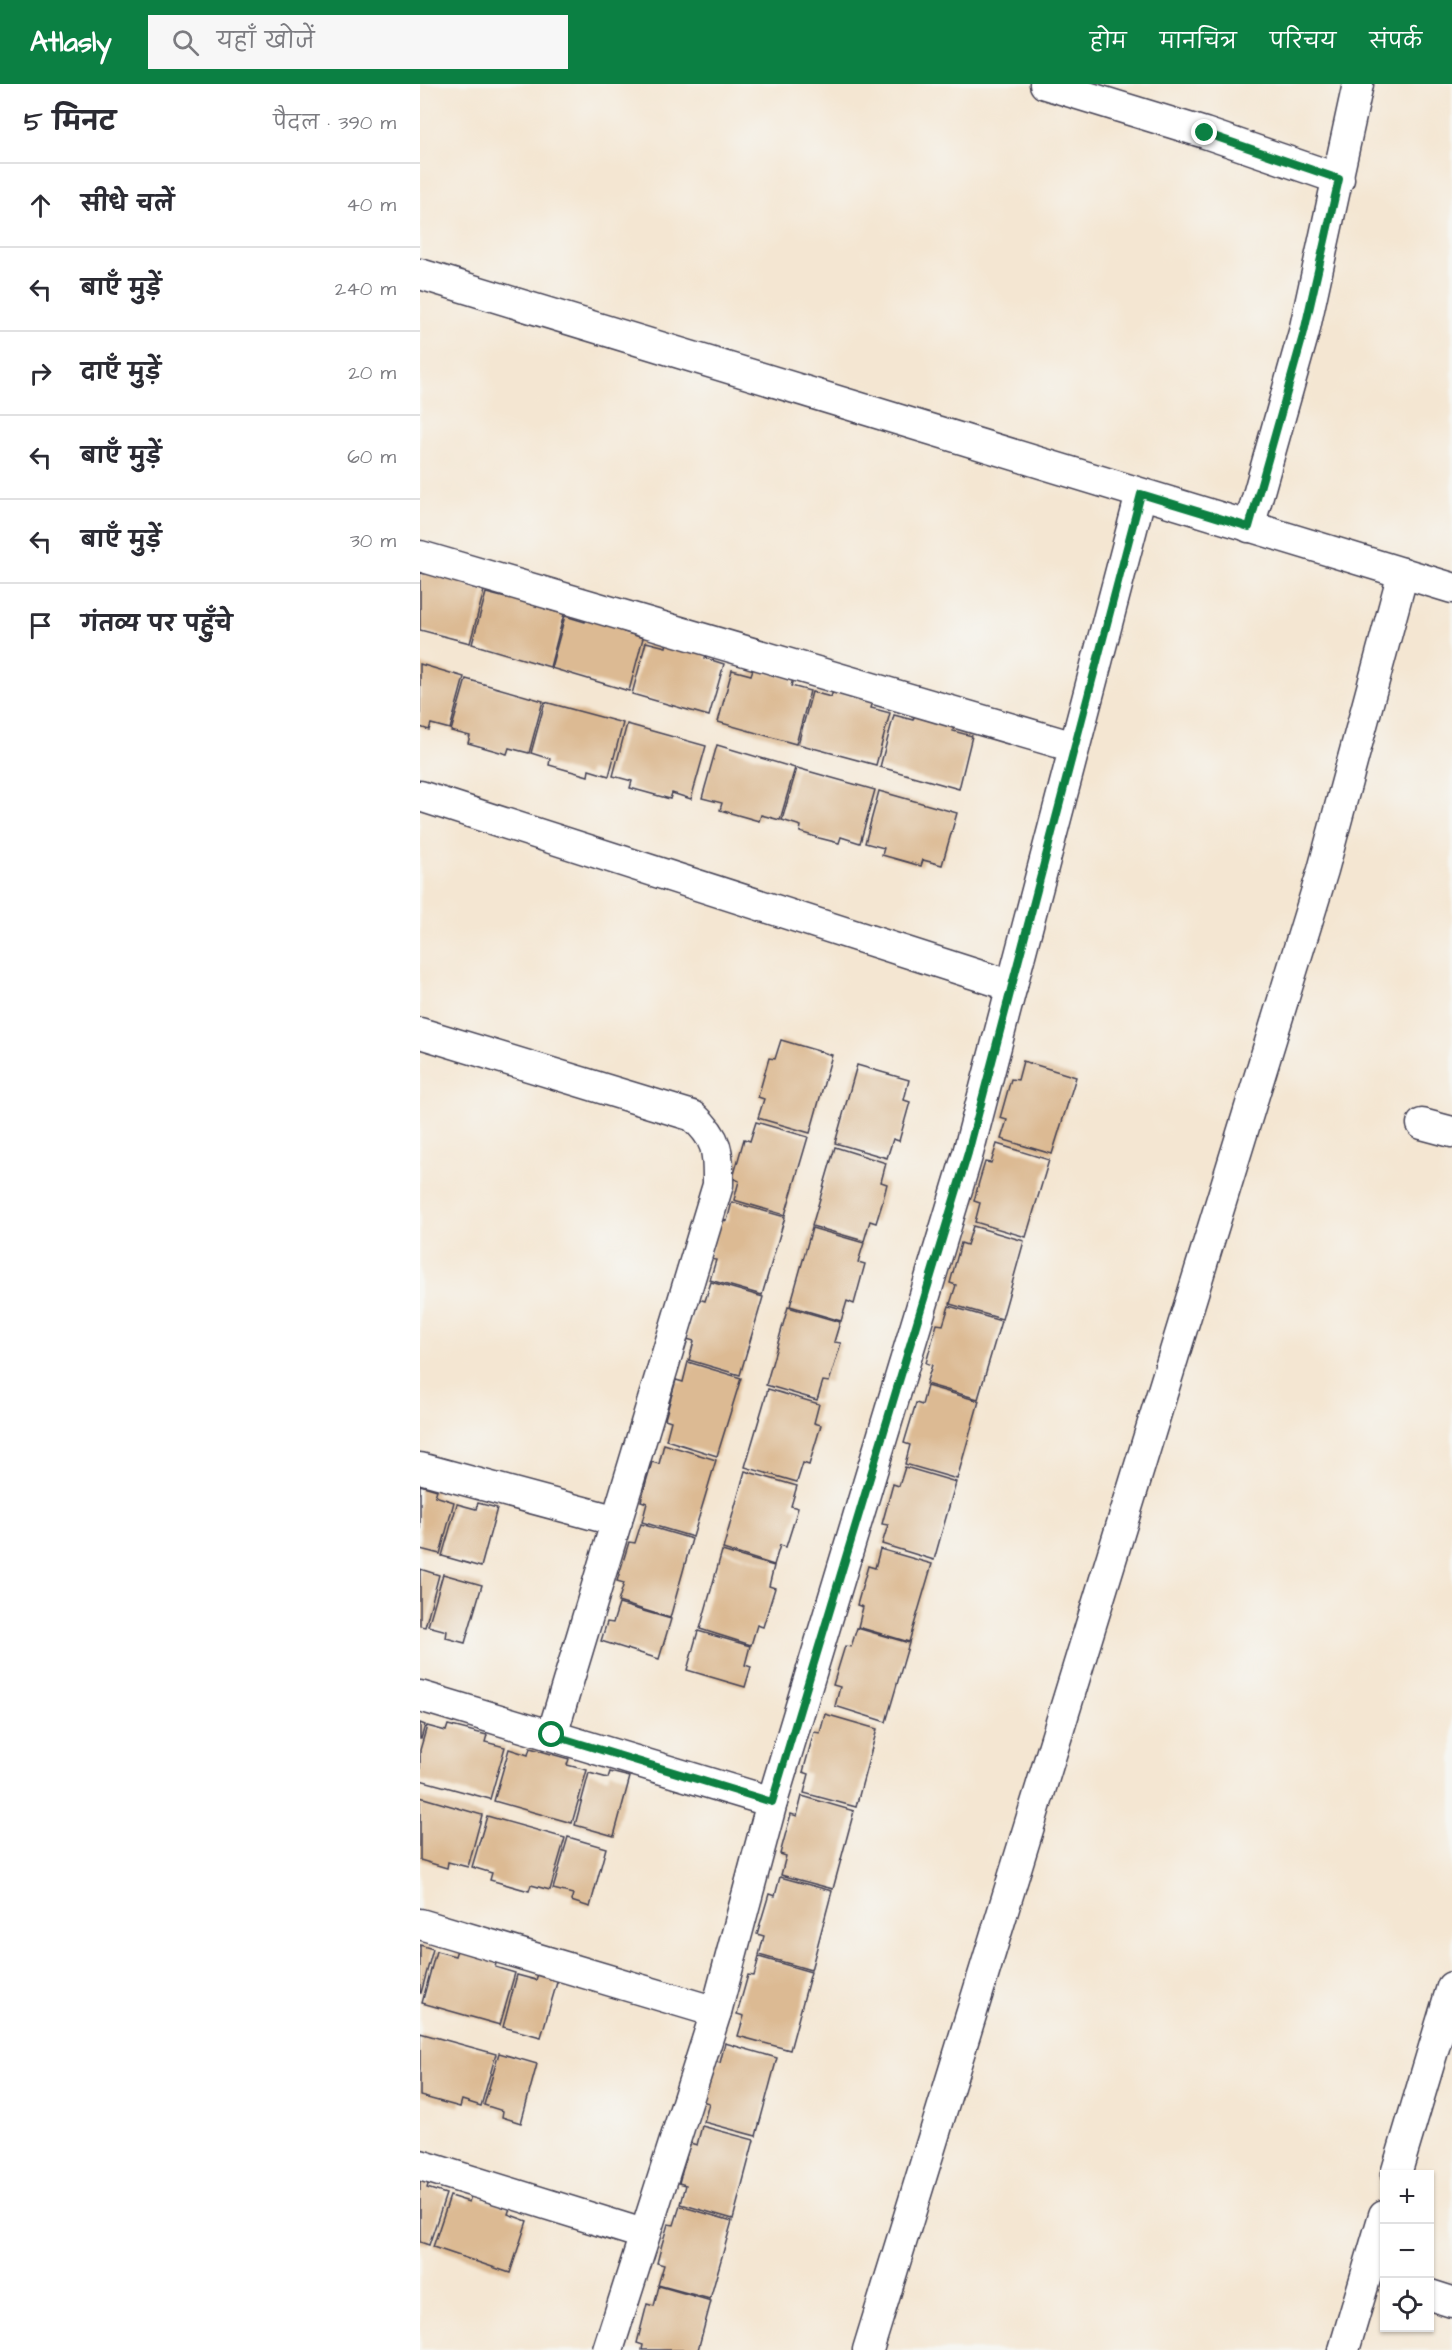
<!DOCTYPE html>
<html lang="hi">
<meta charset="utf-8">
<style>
body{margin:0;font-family:"Architects Daughter","Playpen Sans Deva",sans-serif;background:#f7f7f7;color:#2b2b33}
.controls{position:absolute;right:18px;bottom:18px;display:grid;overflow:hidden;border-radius:0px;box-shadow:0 2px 4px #0004}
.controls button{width:54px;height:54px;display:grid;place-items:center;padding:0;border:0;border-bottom:2px solid #e1e1e2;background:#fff;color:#2b2b33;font:30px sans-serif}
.stop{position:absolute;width:18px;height:18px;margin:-14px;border:4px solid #0b8043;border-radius:50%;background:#fff}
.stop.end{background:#0b8043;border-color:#fff;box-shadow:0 2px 6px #0008}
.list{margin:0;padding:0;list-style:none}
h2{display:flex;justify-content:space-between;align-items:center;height:78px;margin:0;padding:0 24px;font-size:26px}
h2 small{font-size:20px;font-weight:400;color:#7c7c81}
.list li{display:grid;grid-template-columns:39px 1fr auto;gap:18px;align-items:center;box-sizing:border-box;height:84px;padding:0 24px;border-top:2px solid #e1e1e2}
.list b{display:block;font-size:22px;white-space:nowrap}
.list em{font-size:20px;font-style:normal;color:#7c7c81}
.icon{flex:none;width:33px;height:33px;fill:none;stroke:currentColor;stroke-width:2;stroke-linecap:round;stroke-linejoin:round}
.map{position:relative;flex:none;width:1032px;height:2266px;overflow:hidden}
header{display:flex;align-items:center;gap:36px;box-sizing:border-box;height:84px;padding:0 30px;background:#0b8043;color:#fff}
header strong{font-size:28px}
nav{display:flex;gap:33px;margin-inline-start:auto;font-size:21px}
.search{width:420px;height:54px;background:#f7f7f7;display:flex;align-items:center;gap:15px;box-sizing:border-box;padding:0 21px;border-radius:0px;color:#7c7c81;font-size:22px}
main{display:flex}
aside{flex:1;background:#fff}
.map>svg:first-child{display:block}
.building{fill:#dcba93}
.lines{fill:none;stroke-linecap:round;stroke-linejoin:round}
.street-casing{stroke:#423f52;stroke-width:33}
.street{stroke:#fff;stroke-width:30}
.route{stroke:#0b8043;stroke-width:8}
</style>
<header>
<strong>Atlasly</strong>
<div class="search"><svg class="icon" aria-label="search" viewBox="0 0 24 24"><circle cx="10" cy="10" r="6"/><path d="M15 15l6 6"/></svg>यहाँ खोजें</div>
<nav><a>होम</a><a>मानचित्र</a><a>परिचय</a><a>संपर्क</a></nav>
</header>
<main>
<aside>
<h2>5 मिनट<small>पैदल · 390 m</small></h2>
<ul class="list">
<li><svg class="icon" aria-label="ahead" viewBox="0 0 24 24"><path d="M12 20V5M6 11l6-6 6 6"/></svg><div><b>सीधे चलें</b></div><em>40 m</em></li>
<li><svg class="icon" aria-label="left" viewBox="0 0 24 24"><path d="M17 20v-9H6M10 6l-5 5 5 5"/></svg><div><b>बाएँ मुड़ें</b></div><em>240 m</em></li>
<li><svg class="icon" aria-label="right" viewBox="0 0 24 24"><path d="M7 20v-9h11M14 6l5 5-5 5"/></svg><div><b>दाएँ मुड़ें</b></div><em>20 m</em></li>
<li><svg class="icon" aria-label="left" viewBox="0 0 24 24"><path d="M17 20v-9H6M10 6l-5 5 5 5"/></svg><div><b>बाएँ मुड़ें</b></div><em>60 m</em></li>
<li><svg class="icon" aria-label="left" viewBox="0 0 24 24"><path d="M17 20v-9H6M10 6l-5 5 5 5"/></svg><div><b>बाएँ मुड़ें</b></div><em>30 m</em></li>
<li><svg class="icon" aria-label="arrive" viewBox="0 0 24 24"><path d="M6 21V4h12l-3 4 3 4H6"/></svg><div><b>गंतव्य पर पहुँचे</b></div></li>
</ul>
</aside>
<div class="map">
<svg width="1032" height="2266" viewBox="0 0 1032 2266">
<rect width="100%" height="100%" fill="#f6f6f2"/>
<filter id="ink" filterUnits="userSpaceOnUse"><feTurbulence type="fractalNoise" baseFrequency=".0167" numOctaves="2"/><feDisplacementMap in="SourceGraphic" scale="12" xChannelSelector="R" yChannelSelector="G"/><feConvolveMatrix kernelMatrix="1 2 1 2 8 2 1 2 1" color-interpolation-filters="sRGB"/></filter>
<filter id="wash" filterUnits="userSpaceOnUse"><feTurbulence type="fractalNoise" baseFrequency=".008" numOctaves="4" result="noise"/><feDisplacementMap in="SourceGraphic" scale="24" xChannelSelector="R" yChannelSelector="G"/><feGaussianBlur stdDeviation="1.35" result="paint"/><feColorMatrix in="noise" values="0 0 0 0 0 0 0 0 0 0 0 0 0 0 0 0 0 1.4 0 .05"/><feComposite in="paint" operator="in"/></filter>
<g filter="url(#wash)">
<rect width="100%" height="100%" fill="#f4e6d2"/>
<g id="blocks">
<g class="building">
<polygon points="7,484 47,495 45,501 64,507 50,559 0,546 0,489 5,490"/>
<polygon points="88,507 127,519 125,525 144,530 130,583 52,560 66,509 86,514"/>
<polygon points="167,531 206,542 204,548 223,554 209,607 131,584 145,532 165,538"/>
<polygon points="247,557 287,568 285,574 304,580 289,632 212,610 226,558 246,563"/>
<polygon points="0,580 44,593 30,645 11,640 9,646 0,643"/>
<polygon points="333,585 373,595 371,602 390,607 376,660 298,638 312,586 331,591"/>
<polygon points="46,595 123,617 109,669 89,664 87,670 48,659 50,652 31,647"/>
<polygon points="413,607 453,617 451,624 470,629 456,681 378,660 392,608 411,613"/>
<polygon points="125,618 203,639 189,692 169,686 168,692 129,681 130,675 111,669"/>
<polygon points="495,630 534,640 533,647 552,652 539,705 460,683 474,631 493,636"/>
<polygon points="207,640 286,662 271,715 252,709 250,715 210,704 212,697 193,692"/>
<polygon points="297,661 375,684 360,736 341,731 339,737 300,726 302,719 282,714"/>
<polygon points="377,684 455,706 440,759 421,753 419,759 399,754 380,748 381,742 362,736"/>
<polygon points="459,707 537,729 522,781 503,776 501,782 462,771 464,764 445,759"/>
<polygon points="361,956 412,971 390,1049 338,1034 344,1015 338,1013 349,974 355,975"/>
<polygon points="603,977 656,993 632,1070 581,1055 587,1036 580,1034 591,995 598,996"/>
<polygon points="437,981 489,996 484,1016 490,1018 479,1057 473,1055 467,1074 415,1059"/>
<polygon points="336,1038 388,1053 365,1131 314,1116 319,1097 313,1094 324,1055 330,1057"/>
<polygon points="577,1060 629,1076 606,1153 555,1138 560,1119 554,1117 559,1098 565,1078 571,1079"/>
<polygon points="415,1063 466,1079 461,1098 467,1100 462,1120 456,1139 450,1137 444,1157 392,1142"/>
<polygon points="312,1118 365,1133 342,1211 290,1196 296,1176 289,1175 300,1135 307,1137"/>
<polygon points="553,1142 604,1157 582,1235 530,1220 536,1201 530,1199 541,1159 547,1161"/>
<polygon points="392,1144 444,1159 438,1178 445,1180 434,1220 427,1217 421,1237 370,1222"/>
<polygon points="291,1198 343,1213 320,1291 269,1276 274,1257 267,1255 279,1215 285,1217"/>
<polygon points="529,1222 581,1237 558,1315 506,1300 512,1281 506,1279 517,1240 523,1241"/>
<polygon points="368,1223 420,1238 414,1258 421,1259 415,1279 409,1298 403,1297 397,1316 346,1301"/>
<polygon points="268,1278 321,1294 297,1372 246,1356 251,1337 245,1335 256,1296 263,1298"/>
<polygon points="507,1302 559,1317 537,1395 485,1380 490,1361 484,1359 496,1319 502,1321"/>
<polygon points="348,1305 399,1320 394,1339 401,1341 389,1381 383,1379 377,1398 325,1383"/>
<polygon points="244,1360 296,1376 273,1453 222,1438 227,1419 221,1417 226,1398 232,1378 239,1380"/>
<polygon points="485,1383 536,1398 514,1476 462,1460 468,1441 462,1440 473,1400 479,1402"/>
<polygon points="325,1387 377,1402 371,1422 378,1424 372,1444 366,1463 360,1461 354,1481 303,1465"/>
<polygon points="0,1401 17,1406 15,1412 34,1418 20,1470 0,1465"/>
<polygon points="58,1419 77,1424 61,1483 22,1472 37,1420 56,1425"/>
<polygon points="221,1440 272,1455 250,1534 198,1518 204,1499 197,1497 209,1458 215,1459"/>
<polygon points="460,1465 512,1480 489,1558 438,1543 443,1523 437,1521 448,1482 455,1484"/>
<polygon points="302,1467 354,1482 349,1502 355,1504 343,1543 337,1541 331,1561 280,1545"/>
<polygon points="0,1485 19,1491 5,1543 0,1542"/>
<polygon points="23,1490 62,1501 45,1559 26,1554 27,1547 8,1542"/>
<polygon points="199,1520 251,1535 239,1575 181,1557 187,1538 193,1539"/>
<polygon points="437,1544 489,1559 466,1638 415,1622 420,1603 413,1601 425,1562 431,1563"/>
<polygon points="278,1547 330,1562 325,1581 331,1583 325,1603 267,1586"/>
<polygon points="405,1630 457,1645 436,1723 384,1709 389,1690 383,1688 394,1648 400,1649"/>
<polygon points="0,1639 5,1641 1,1655 0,1655"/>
<polygon points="28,1641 67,1651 65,1658 85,1663 70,1715 0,1696 0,1666 7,1642 26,1647"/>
<polygon points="110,1664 149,1675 147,1681 167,1686 152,1739 74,1717 89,1665 108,1671"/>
<polygon points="190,1688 210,1693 194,1752 155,1741 169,1689 188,1694"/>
<polygon points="382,1712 434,1727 413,1805 361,1791 366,1772 360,1770 371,1730 377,1732"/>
<polygon points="0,1713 62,1731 48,1783 28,1778 27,1784 0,1776"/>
<polygon points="67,1732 145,1754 130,1806 111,1801 109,1807 70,1796 72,1789 52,1783"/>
<polygon points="148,1753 186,1764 170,1823 151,1817 153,1810 133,1805"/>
<polygon points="360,1793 412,1807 391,1886 339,1871 344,1852 337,1850 349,1810 355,1812"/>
<polygon points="0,1861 13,1865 1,1909 0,1909"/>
<polygon points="37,1866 77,1876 75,1883 95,1889 80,1941 2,1919 16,1867 35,1872"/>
<polygon points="339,1873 391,1888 370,1966 318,1952 324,1932 317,1930 328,1891 334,1892"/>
<polygon points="118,1890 138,1895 121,1953 83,1943 97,1891 116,1896"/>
<polygon points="0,1949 76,1970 61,2022 42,2016 40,2023 0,2012"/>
<polygon points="305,1959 357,1974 336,2052 284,2038 289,2019 282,2017 293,1977 300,1979"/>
<polygon points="79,1969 117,1980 101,2039 82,2033 83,2027 64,2021"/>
<polygon points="282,2042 334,2056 313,2135 261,2120 266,2101 259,2099 270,2059 277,2061"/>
<polygon points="0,2094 9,2097 7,2104 26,2110 9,2161 0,2158"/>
<polygon points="30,2112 49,2118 51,2112 90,2124 88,2130 107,2137 90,2189 13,2163"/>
<polygon points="260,2122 312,2137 290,2215 238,2201 244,2181 237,2179 242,2160 248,2140 254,2141"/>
<polygon points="239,2202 291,2217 278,2266 222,2266 223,2261 217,2259 227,2220 234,2222"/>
</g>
</g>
</g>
<g filter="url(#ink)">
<use href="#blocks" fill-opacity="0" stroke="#423f52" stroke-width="1.5"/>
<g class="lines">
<defs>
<g id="street">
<polyline points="625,0 785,49 919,95"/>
<polyline points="0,190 1032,504"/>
<polyline points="829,443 884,248 938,0"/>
<polyline points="0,472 654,663"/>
<polyline points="0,712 592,902"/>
<path d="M0,949L273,1032C299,1056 298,1068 298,1101L132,1651"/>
<polyline points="1002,1040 1032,1048"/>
<polyline points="0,1384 197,1437"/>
<polyline points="0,1612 352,1718"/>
<polyline points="0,1840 296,1928"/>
<polyline points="0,2081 223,2150"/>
<polyline points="976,2090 1032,1903"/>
<polyline points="1010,2211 1032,2218"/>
<polyline points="188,2266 296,1928 352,1718 548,1069 721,410"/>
<polyline points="448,2266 903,786 983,489"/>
<polyline points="924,2266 964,2131"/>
</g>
</defs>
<use href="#street" class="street-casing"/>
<use href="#street" class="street"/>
</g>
</g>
<g class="lines" filter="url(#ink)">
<polyline class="route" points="132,1651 352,1718 548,1069 721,410 829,443 884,248 919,95 785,49"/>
</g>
</svg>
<div class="controls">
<button>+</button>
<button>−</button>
<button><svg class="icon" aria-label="locate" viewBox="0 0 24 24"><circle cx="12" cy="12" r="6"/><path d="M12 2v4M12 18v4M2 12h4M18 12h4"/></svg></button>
</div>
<div class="stop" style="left:132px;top:1651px"></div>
<div class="stop end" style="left:785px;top:49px"></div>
</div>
</main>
